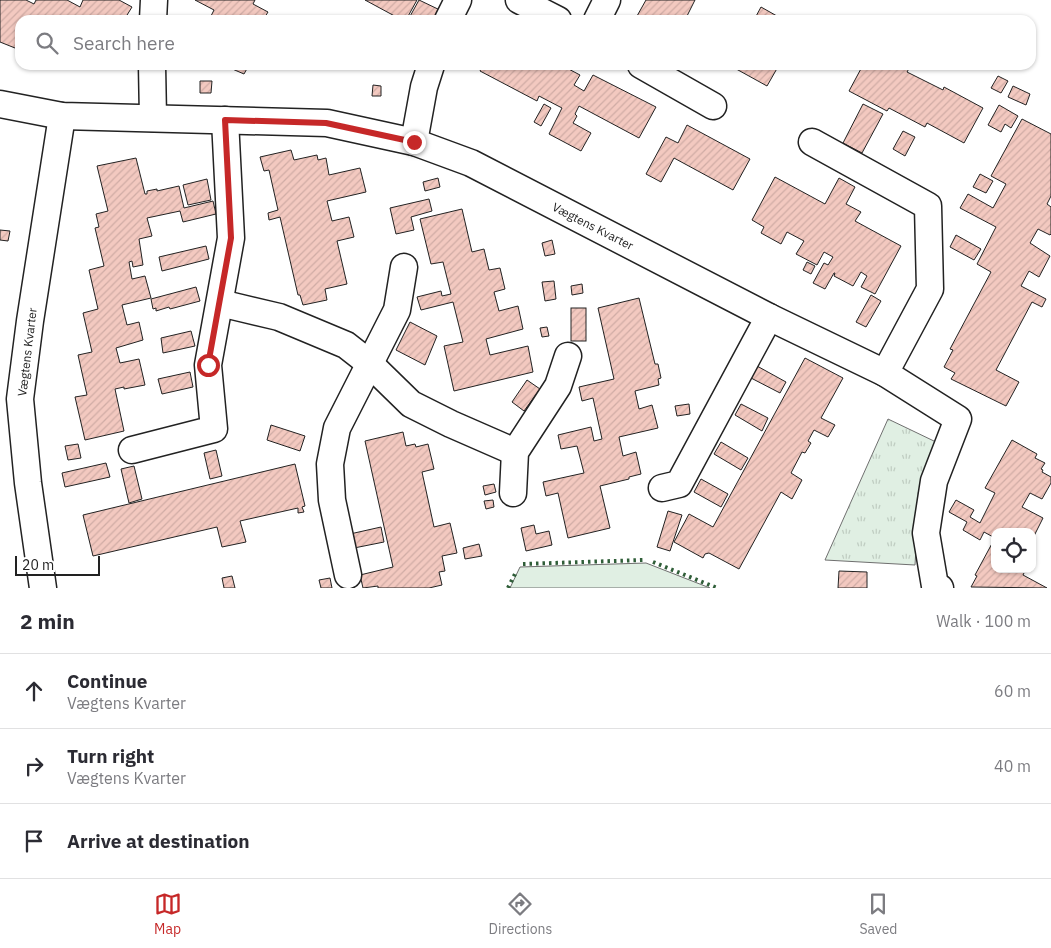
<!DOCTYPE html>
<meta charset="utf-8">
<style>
body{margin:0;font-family:"IBM Plex Sans",sans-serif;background:#f7f7f7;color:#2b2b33}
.controls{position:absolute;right:15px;bottom:15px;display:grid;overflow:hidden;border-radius:10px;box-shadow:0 1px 4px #0004}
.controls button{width:45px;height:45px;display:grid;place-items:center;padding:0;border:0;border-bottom:1px solid #e1e1e2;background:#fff;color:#2b2b33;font:25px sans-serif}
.scale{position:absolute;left:15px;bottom:12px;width:85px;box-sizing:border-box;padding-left:5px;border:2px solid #222;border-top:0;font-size:14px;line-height:18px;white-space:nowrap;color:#222;-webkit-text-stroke:4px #fff;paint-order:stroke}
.stop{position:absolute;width:15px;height:15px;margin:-11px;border:4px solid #c62828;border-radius:50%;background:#fff}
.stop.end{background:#c62828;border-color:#fff;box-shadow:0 1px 5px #0008}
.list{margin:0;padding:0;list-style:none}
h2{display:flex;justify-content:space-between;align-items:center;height:65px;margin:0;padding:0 20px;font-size:21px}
h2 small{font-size:16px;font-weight:400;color:#7c7c81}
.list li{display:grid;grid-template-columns:32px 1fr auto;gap:15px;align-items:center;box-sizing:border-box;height:75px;padding:0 20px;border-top:1px solid #e1e1e2}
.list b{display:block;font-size:19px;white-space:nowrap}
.list p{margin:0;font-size:16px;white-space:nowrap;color:#7c7c81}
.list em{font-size:16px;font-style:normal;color:#7c7c81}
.icon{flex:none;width:28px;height:28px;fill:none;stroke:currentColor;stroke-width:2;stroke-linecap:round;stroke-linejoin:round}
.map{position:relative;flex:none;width:1051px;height:588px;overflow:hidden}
.search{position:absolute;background:#fff;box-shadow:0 1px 4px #0004;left:15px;right:15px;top:15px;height:55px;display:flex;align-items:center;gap:12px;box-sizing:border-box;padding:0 18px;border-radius:15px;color:#7c7c81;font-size:19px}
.sheet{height:290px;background:#fff}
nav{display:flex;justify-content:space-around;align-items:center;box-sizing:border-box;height:70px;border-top:1px solid #e1e1e2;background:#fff;font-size:14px;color:#7c7c81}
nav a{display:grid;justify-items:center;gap:2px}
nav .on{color:#c62828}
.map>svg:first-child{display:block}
.park{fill:url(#park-tufts);stroke:#6f6f6f}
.pitch{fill:#e0efe3;stroke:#6f6f6f}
.building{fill:url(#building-hatch);stroke:#222}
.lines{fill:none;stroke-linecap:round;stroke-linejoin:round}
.minor-casing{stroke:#222;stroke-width:29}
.minor{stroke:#fff;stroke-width:26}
.hedge{stroke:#2f5e38;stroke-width:4;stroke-dasharray:2.5 4;stroke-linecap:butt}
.route{stroke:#c62828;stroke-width:6}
.labels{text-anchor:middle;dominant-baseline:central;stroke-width:4;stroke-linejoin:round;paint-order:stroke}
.street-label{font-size:12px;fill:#222;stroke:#fff}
</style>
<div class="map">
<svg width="1051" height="588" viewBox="0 0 1051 588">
<defs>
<pattern id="park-tufts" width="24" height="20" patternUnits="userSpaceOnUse" patternTransform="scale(1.25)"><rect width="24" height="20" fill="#e0efe3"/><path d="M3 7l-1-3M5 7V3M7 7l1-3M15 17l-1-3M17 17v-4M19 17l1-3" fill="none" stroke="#c0cdc2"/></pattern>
<pattern id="building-hatch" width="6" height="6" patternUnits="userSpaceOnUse" patternTransform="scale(1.25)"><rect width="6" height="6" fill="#f3c9c0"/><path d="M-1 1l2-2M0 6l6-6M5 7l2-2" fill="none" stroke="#d0aca5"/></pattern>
</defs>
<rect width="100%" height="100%" fill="#fff"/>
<polygon class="park" points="888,419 936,442 919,498 915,565 825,560"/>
<polygon class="pitch" points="646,563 710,588 510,588 520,567"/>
<g class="building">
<polygon points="0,0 26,0 34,4 36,0 67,0 80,7 83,0 119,0 132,7 124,20 20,20 20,50 0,42"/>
<polygon points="195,0 255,0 253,4 268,12 263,20 209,20 214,10"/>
<polygon points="365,0 417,0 406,20 402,20"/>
<polygon points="419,0 442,11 437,20 408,20"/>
<polygon points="646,0 695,0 685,20 645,20 637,16"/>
<polygon points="761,7 784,20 754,20"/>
<polygon points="223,65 249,65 244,74"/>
<polygon points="483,65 561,65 580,75 574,85 584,91 593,75 656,107 639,138 579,106 575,114 577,116 573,123 591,133 581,151 549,134 562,108 539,96 537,101 480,71"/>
<polygon points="729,65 779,65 767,86"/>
<polygon points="863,65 911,65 907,72 943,90 944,87 983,108 964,143 927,123 925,127 889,108 887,111 849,91"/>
<polygon points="998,76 1008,81 1001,93 991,88"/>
<polygon points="200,81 212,81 211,93 200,93"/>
<polygon points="373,85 381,86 381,96 372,96"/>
<polygon points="1013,86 1030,94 1026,105 1008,97"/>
<polygon points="544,104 551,108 541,126 534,122"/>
<polygon points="863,104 883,114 862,153 843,143"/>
<polygon points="999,105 1018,116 1011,128 1005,124 1001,132 988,125"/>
<polygon points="1022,119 1051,134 1051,196 1047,204 1051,207 1051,234 1050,235 1038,229 1030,243 1050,256 1039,277 1029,271 1021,286 1046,299 1042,307 1032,302 996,370 1019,382 1006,406 951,379 955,373 944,367 953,350 950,349 991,272 977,264 996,227 960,208 968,194 993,208 1006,184 991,176"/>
<polygon points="687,125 750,159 733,190 674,158 661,182 646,174 666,137 678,143"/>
<polygon points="903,131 915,137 905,156 893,149"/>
<polygon points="291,150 294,160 317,155 318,160 326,158 329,175 360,168 366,192 327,201 332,221 349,217 354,237 337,241 347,284 325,289 327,300 303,305 300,295 298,295 280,217 269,220 268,213 278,210 269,170 264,171 260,157"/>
<polygon points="136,158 145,194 147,194 147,191 157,189 157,191 179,186 184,208 213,201 216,214 183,222 180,211 147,218 152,236 139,239 143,265 133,267 132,261 129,262 132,279 145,276 151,298 122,305 127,325 139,322 143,340 116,348 120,363 139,359 145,385 124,389 124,387 115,389 124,431 85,440 75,397 87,395 78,355 92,352 83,313 98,309 89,270 104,266 95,228 99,227 96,214 108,211 97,166"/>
<polygon points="980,174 993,181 986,193 973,187"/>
<polygon points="775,177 825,204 839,178 855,187 846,204 861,212 855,221 901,246 875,294 861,287 867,276 861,272 853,286 834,276 835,273 834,273 825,289 813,283 824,263 828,265 833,257 824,252 817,265 796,254 804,241 787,232 781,244 761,233 764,227 752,220"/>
<polygon points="438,178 440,187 425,191 423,182"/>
<polygon points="207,179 211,200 188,205 183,185"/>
<polygon points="429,199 432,211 411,217 414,230 396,234 390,208"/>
<polygon points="462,209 472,252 484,249 489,270 500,268 505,289 494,292 499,311 518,306 523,329 486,339 490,355 528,346 533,372 454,391 444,346 463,342 453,302 421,310 417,297 441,291 442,296 451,294 443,262 431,264 420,219"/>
<polygon points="0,230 10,231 8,241 0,240"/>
<polygon points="956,235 981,249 974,260 950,247"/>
<polygon points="552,240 555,254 545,256 542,243"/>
<polygon points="206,246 209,259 162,271 159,257"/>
<polygon points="807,262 815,266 811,274 803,270"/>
<polygon points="554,281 556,299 545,301 542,282"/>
<polygon points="582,284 583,293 572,295 571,286"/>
<polygon points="196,287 200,301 170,309 169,307 156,311 156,308 153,309 151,299"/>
<polygon points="871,295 881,301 866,327 856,322"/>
<polygon points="639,298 655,364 658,364 661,378 658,379 659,385 635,391 639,409 652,405 658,428 619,437 623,456 636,452 641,474 629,477 629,479 600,486 610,528 568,538 558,493 546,496 543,482 584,473 577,446 561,449 558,435 591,427 594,441 602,439 593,398 582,401 579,387 614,379 598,308"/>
<rect x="571" y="308" width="15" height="33"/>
<polygon points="410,322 437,336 425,365 396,350"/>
<polygon points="547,327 549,336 542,337 540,328"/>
<polygon points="191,331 195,346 163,353 161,338"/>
<polygon points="805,358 843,378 821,418 835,425 828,437 814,430 808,441 811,443 805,453 802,452 791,473 802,480 792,499 781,492 739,569 709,553 705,554 703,558 674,542 689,514 713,527"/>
<polygon points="757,366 786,382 780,393 751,378"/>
<polygon points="190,372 193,387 162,394 158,379"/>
<polygon points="527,380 540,389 524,411 512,402"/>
<polygon points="689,404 690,414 677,416 675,406"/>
<polygon points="741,404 768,418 762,431 735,415"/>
<polygon points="271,425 305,436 300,451 267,440"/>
<polygon points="403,432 406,446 415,444 416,447 428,444 434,469 422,472 434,527 450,523 457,553 442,556 445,571 439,572 442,585 429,588 378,588 378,586 363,588 360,575 393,567 365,441"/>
<polygon points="1012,440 1037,454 1035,458 1045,463 1041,469 1043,470 1042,472 1051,477 1051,483 1042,499 1030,493 1022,507 1043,518 1033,538 1032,532 995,532 995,538 984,532 980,540 963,530 967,522 949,512 956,500 974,510 970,517 980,523 995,493 985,488"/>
<polygon points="721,442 748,458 741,470 714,454"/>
<polygon points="78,444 81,458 68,460 65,446"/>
<polygon points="216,450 222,476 210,479 204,453"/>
<polygon points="106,463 110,477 65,487 62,473"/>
<polygon points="295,464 305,506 302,507 304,512 298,513 298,508 240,521 246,542 222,547 217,527 93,556 83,515"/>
<polygon points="134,466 142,499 129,503 121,469"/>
<polygon points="701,479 728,494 721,507 694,492"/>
<polygon points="494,484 496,492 485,495 483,486"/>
<polygon points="493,500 494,507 486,509 484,501"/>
<polygon points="668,511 682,515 670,551 657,547"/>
<polygon points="534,525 536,534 549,531 552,545 526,551 521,528"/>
<polygon points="381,527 384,542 354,548 350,534"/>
<polygon points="995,538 995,569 1026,569 1023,575 1047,588 971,587 977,576 975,575"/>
<polygon points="479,544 482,556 465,559 463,548"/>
<polygon points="839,571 867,572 867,588 838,588"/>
<polygon points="232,576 235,588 224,588 222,578"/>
<polygon points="330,578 332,588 321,588 319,580"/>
</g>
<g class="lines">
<defs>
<g id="minor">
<polyline points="519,0 558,20"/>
<polyline points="153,20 154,0"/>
<polyline points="448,20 458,0"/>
<polyline points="597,20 607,0"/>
<polyline points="152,65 153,118"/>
<polyline points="641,65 713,106"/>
<polyline points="0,104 62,116 327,123 414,142 471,163 769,317 885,373 958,419 934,481 926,533 935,586 940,588"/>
<polyline points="414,142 424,87 431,65"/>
<polyline points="812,142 928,206 930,289 885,373"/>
<polyline points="220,303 279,317 346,345 369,363 411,404 451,424 515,452"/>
<polyline points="132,450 214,429 208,365 231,238 225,120"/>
<polyline points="662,488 679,484 769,317"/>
<polyline points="513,493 515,452 558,386 568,356"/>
<polyline points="348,575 332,500 330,464 337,428 397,310 404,267"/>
<polyline points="43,588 28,483 20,399 30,321 62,116"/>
</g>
</defs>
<use href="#minor" class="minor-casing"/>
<use href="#minor" class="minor"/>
<g class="hedge">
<polyline points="653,562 717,588"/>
<polyline points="523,564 643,560"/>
<polyline points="508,588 516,572"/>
</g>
</g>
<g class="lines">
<polyline class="route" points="208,365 231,238 225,120 326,123 414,142"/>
</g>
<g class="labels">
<g class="street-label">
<text transform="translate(593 226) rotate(27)">Vægtens Kvarter</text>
<text transform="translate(27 352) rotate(-83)">Vægtens Kvarter</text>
</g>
</g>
</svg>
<div class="controls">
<button><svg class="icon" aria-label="locate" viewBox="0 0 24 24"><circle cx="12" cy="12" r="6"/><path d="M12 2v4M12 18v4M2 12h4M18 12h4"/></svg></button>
</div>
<div class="scale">20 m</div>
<div class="stop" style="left:208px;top:365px"></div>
<div class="stop end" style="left:414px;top:142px"></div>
<div class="search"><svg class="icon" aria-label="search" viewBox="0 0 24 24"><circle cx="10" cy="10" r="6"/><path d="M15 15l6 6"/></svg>Search here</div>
</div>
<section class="sheet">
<h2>2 min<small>Walk · 100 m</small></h2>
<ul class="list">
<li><svg class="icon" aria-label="ahead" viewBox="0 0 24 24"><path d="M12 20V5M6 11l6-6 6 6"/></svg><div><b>Continue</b><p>Vægtens Kvarter</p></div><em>60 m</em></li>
<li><svg class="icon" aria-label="right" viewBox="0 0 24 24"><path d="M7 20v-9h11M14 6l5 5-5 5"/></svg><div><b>Turn right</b><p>Vægtens Kvarter</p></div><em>40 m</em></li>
<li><svg class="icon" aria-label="arrive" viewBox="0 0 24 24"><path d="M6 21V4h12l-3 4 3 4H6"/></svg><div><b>Arrive at destination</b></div></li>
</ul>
</section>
<nav>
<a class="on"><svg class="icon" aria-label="map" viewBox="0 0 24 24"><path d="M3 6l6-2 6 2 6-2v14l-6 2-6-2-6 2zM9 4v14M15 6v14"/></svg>Map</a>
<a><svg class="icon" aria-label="directions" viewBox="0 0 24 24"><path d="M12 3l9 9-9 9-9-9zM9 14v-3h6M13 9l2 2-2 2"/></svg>Directions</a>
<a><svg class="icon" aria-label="saved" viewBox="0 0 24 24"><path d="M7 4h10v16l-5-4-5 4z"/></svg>Saved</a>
</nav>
